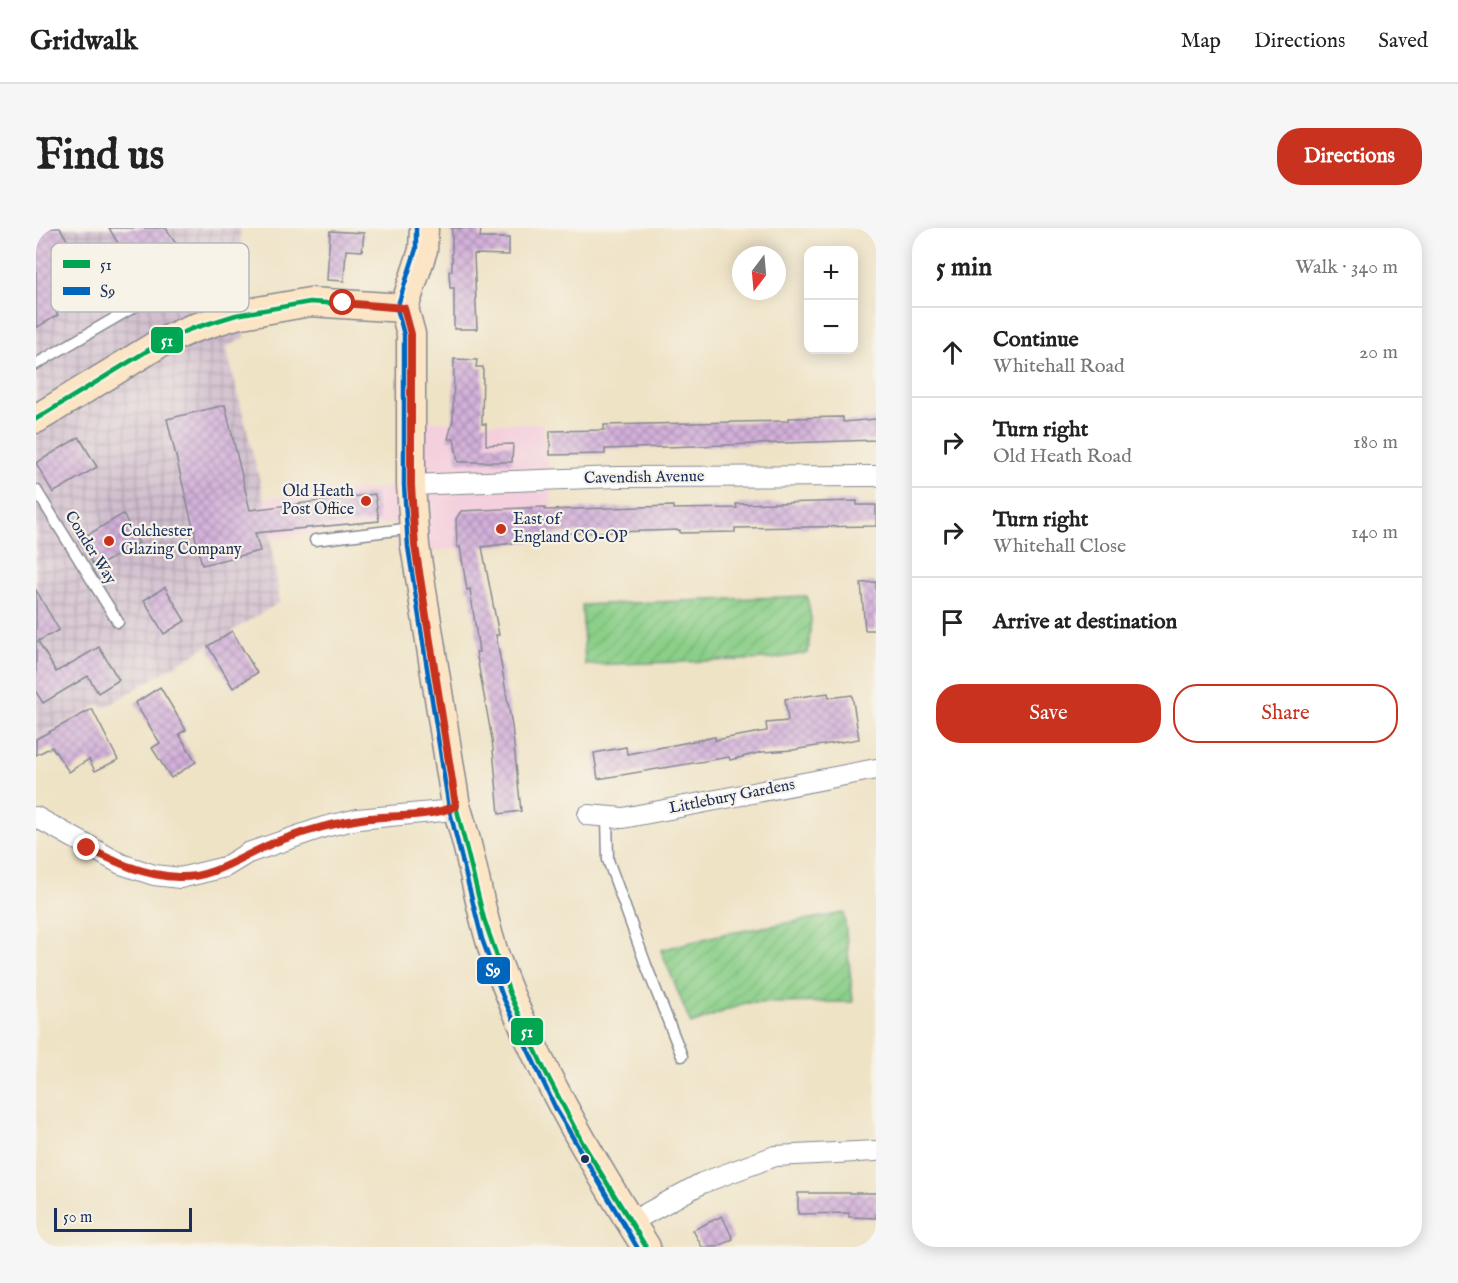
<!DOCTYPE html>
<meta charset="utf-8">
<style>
body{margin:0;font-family:"IM FELL English",serif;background:#f6f6f6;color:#222}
.controls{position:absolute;right:18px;top:18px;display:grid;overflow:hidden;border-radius:12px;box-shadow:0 3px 15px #0003}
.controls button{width:54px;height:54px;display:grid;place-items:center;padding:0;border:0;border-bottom:2px solid #e0e0e0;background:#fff;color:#222;font:30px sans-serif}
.compass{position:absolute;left:696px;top:18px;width:54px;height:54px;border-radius:50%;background:#fff;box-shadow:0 3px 15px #0003;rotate:196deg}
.scale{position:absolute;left:18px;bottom:15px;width:138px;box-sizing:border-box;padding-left:6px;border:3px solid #1b2f5e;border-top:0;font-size:16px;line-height:21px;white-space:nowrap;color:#1b2f5e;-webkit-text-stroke:4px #f7f3e8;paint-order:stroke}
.stop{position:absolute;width:18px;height:18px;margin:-14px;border:4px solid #c8321e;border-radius:50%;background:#fff}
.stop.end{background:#c8321e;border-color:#fff;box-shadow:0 2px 6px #0008}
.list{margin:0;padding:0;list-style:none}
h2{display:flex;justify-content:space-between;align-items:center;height:78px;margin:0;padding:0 24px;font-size:26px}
h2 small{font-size:20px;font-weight:400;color:#767676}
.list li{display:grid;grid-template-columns:39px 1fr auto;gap:18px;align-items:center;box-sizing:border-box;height:90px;padding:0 24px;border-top:2px solid #e0e0e0}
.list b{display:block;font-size:22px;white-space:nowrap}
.list p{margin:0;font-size:20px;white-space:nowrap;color:#767676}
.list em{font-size:20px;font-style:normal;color:#767676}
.actions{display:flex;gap:12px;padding:18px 24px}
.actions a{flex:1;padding:14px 0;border:2px solid #c8321e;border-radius:24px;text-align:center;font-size:21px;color:#c8321e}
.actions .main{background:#c8321e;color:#fff}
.icon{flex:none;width:33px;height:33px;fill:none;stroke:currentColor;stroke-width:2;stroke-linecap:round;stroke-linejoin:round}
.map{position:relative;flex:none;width:840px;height:1019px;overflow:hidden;border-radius:24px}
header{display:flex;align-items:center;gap:36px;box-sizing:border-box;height:84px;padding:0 30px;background:#fff;border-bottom:2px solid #e0e0e0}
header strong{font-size:28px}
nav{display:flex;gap:33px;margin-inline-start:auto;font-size:21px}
.intro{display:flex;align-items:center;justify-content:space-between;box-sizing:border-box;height:144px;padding:0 36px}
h1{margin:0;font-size:42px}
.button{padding:15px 27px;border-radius:24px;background:#c8321e;color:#fff;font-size:21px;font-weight:700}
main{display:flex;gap:36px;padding:0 36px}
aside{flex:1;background:#fff;border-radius:24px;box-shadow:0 3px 15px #0003}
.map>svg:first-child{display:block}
.built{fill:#f4cfdd}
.industrial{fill:url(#industrial-grid)}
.garden{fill:url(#garden-furrows);stroke:#537f73;stroke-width:1.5}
.building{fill:url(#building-cross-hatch)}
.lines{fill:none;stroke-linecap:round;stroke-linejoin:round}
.lane-casing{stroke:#858992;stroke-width:13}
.street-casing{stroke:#858992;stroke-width:22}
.secondary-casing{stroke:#858992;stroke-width:31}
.lane{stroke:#fff;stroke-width:10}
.street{stroke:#fff;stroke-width:20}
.secondary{stroke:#fce5c4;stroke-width:28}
.bus-1-casing{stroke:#f7f3e8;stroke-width:9}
.bus-2-casing{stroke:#f7f3e8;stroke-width:9}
.bus-1{stroke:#00a651;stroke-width:4.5}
.bus-2{stroke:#0065bd;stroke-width:4.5}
.route{stroke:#c8321e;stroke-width:8}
.poi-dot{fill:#c8321e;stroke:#f7f3e8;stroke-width:2}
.bus-dot{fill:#1b2f5e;stroke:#f7f3e8;stroke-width:2}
.labels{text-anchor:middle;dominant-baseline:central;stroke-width:4.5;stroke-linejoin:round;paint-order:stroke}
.street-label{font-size:16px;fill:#1b2f5e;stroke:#f7f3e8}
.poi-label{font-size:16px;fill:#1b2f5e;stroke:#f7f3e8;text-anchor:start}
.key{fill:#f7f3e8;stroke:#b5b8bf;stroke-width:1.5}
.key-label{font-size:16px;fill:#1b2f5e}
.line-badge{stroke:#f7f3e8;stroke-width:2}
.badge-label{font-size:16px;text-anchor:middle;font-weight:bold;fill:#fff}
</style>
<header>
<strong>Gridwalk</strong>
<nav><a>Map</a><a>Directions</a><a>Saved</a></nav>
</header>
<div class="intro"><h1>Find us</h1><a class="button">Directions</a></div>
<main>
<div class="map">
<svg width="840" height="1019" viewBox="0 0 840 1019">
<defs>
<pattern id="industrial-grid" width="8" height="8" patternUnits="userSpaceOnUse" patternTransform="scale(1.5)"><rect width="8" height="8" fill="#d0bdcd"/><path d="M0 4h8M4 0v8" fill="none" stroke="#a89aaa"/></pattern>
<pattern id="garden-furrows" width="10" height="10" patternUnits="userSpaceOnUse" patternTransform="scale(1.5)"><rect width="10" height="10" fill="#8bcf88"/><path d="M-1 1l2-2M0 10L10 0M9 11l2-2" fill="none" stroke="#77b278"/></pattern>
<pattern id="building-cross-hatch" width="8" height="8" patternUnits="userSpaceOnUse" patternTransform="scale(1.5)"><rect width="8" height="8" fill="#d3b0d9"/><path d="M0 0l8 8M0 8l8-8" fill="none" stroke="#aa90b3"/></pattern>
</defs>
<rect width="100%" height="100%" fill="#f7f3e8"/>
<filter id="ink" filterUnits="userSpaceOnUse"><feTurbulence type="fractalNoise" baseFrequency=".0167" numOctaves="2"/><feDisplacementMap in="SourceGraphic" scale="12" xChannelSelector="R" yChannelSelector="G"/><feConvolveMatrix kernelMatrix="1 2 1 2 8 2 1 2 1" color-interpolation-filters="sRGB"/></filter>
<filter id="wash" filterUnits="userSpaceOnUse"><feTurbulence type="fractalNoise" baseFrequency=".008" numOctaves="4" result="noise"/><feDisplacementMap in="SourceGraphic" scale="24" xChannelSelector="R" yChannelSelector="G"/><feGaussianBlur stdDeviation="1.35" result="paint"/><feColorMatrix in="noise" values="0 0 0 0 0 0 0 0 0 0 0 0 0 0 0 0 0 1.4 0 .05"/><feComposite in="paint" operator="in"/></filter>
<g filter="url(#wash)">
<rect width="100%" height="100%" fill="#efe3c6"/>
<polygon class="built" points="386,193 507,196 520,312 362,326 358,295 232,311 228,270 383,257"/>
<polygon class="industrial" points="0,0 204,0 208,110 190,119 228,270 244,374 68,480 64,476 0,509"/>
<g class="garden">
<polygon points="771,368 775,391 772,425 736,431 549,437 546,377"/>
<polygon points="808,685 817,774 709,775 655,796 625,722 683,707"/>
</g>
<g id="blocks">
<g class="building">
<polygon points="0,0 24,0 60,60 20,84 22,87 0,100"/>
<polygon points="73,0 130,0 140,16 97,41"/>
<polygon points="416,0 445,0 444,10 473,10 473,27 438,26 441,101 418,101 418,60 414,60 413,43 416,43"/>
<polygon points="294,3 328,5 326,23 310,22 308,53 291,52"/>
<polygon points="418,131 441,132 440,139 447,139 446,196 450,196 450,217 477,216 476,234 422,234 418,211 412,211 417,192"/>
<polygon points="189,177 214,282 339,266 343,293 219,305 224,323 166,337 131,191"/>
<polygon points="807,189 807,194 840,191 840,212 569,221 569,226 514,227 514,203 568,202 568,197 752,193 752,190"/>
<polygon points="43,209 61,239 17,265 0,235"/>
<polygon points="821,273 821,277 840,277 840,298 699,300 699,304 644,305 644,302 510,306 510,311 446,319 463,407 460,407 476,498 485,583 463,586 456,511 440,424 443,424 434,361 431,362 424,319 421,319 420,291 425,283 509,279 509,282 637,278 637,281 701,280 700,276"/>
<polygon points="87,286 103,315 59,340 43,312"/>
<polygon points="840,354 840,402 829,402 825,355"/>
<polygon points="129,359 149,393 128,406 108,372"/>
<polygon points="0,362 23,402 2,413 20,444 63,419 83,452 62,465 52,448 7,475 0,464"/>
<polygon points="196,403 221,445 197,460 172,418"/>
<polygon points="124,459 150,502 143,506 160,534 135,550 116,520 124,515 99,475"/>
<polygon points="792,465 793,470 816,467 823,511 757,522 726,524 694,532 693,529 562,551 558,525 590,519 591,526 679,509 679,512 731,503 730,495 752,493 749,471"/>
<polygon points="56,481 82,532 59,543 53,531 33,544 16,519 0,527 0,511"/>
<polygon points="762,965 840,965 840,990 813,989 813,985 762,986"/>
<polygon points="686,988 697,1011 681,1019 666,1019 657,1002"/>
</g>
</g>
</g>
<g filter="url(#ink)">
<use href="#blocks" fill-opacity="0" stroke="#858992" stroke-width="1.5"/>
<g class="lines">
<defs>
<g id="lane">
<polyline points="0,136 170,37"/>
<polyline points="0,262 82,394"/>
<polyline points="279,312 377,300"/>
<polyline points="571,588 572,632 610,737 646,828"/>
</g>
<g id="street">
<polyline points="375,257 580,249 840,248"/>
<polyline points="552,587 587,590 840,541"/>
<polyline points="0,589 85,636 118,647 144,650 189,639 212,625 288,599 322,591 407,583 420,578"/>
<polyline points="595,994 666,955 739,928 840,923"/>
</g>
<g id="secondary">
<path d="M388,0L387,22L368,80L375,106V257L379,318L420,578C437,627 442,679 459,728C496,831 552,927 610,1019"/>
<polyline points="0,191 124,115 155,101 200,87 274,74 368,80"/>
</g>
</defs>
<use href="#lane" class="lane-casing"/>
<use href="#street" class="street-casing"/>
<use href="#secondary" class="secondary-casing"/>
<use href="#lane" class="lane"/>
<use href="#street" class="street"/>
<use href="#secondary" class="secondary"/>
<defs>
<g id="bus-1">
<polyline points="368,80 375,106 375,257 379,318 420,578 448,691 474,766 508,841 546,914 610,1019"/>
<polyline points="0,191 124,115 155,101 200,87 274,74 368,80"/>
</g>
<polyline id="bus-2" points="380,0 380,21 361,80 368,107 368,257 372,319 413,580 446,711 467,769 520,881 601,1019"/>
</defs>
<use href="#bus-1" class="bus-1-casing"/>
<use href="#bus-2" class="bus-2-casing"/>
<use href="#bus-1" class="bus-1"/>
<use href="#bus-2" class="bus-2"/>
</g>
</g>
<g class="lines" filter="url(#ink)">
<path class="route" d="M51,620C80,634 109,648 142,649C179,651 211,624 245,612C270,603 298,595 325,591C355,587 392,590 420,578L379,318L375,257V106L368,80L307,75"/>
</g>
<g class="poi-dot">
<circle cx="330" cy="273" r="6"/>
<circle cx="465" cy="301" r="6"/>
<circle cx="73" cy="313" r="6"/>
</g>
<circle class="bus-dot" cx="549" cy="931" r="5"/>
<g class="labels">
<g class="street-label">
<text transform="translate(608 250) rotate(-1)">Cavendish Avenue</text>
<text transform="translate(54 320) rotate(58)">Conder Way</text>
<text transform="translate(696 569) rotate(-11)">Littlebury Gardens</text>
</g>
<g class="poi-label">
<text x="318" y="264" text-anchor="end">Old Heath<tspan x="318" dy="18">Post Office</tspan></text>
<text x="477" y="292">East of<tspan x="477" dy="18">England CO-OP</tspan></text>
<text x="85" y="304">Colchester<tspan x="85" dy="18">Glazing Company</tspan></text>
</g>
</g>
<rect x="15" y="15" width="198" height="69" rx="9" class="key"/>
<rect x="27" y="32" width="27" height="8" fill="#00a651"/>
<rect x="27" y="59" width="27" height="8" fill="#0065bd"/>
<g class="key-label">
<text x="64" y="42">51</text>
<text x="64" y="69">S9</text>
</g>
<g class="line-badge">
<rect x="114" y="98" width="34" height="28" rx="6" fill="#00a651"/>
<rect x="440" y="728" width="35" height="29" rx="6" fill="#0065bd"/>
<rect x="474" y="789" width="34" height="29" rx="6" fill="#00a651"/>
</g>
<g class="badge-label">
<text x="131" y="118">51</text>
<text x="457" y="748">S9</text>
<text x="491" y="809">51</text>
</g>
</svg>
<div class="controls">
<button>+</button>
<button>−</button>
</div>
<svg class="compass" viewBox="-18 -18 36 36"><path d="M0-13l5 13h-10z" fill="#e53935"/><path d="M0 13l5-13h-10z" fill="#767676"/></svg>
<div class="scale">50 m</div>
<div class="stop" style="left:307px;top:75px"></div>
<div class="stop end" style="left:51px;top:620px"></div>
</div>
<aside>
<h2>5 min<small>Walk · 340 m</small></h2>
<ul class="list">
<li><svg class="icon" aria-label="ahead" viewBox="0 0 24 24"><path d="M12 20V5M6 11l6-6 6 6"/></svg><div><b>Continue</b><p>Whitehall Road</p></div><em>20 m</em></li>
<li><svg class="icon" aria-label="right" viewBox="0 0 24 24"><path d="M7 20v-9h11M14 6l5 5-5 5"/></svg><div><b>Turn right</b><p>Old Heath Road</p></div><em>180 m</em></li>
<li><svg class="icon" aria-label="right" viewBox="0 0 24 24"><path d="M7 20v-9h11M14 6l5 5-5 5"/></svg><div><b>Turn right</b><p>Whitehall Close</p></div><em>140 m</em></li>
<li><svg class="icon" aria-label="arrive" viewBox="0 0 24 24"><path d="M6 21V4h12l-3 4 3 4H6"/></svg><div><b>Arrive at destination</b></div></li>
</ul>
<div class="actions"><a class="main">Save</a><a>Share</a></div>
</aside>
</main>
